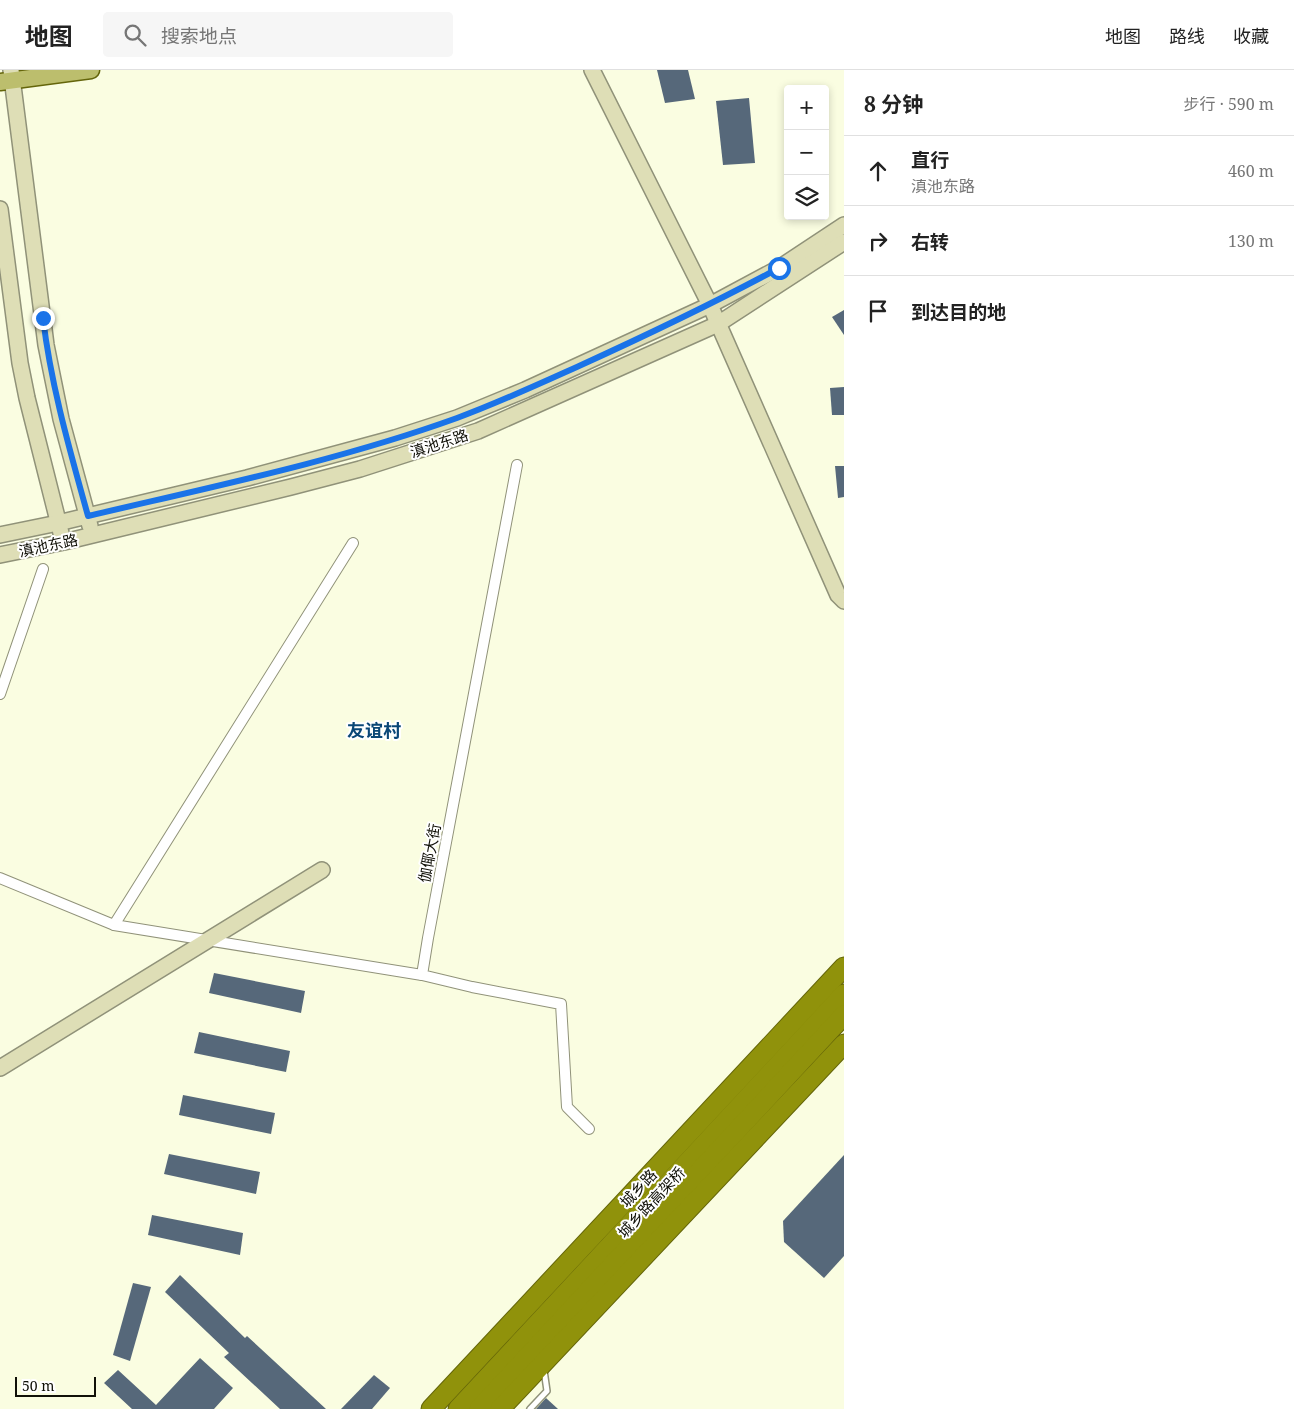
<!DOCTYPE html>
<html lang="zh">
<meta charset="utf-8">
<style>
body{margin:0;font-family:"Noto Serif","Noto Sans SC",serif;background:#f6f6f6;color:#222}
.controls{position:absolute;right:15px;top:15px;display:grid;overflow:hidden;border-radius:5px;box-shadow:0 2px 8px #0003}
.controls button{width:45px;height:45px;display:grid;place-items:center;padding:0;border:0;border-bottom:1px solid #e0e0e0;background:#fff;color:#222;font:25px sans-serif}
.scale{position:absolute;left:15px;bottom:12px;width:81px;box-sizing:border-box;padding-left:5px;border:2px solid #111108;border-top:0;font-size:14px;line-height:18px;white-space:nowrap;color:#111108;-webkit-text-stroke:4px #fff;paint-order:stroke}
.stop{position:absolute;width:15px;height:15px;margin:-11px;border:4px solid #1a73e8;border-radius:50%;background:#fff}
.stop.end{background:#1a73e8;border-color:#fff;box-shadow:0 1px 5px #0008}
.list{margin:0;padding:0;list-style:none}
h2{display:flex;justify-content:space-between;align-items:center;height:65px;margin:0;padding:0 20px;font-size:21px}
h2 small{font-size:16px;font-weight:400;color:#767676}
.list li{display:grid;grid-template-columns:32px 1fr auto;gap:15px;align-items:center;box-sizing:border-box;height:70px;padding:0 20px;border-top:1px solid #e0e0e0}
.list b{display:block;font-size:19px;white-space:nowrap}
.list p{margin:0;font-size:16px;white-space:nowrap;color:#767676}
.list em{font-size:16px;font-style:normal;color:#767676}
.icon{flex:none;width:28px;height:28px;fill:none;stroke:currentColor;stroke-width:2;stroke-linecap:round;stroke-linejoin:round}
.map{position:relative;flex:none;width:844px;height:1339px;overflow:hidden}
header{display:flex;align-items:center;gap:30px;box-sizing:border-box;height:70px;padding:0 25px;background:#fff;border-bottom:1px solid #e0e0e0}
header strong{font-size:24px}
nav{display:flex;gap:28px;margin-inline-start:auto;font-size:18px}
.search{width:350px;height:45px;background:#f6f6f6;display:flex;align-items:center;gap:12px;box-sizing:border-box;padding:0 18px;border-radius:5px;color:#767676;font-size:19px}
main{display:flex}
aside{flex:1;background:#fff}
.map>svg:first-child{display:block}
.building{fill:#56687a}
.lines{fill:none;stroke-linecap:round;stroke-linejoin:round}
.lane-casing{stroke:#909279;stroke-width:8}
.street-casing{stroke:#909279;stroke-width:12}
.secondary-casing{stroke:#909279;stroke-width:18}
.primary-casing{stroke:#64650a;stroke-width:19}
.highway-casing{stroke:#64650a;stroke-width:21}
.lane{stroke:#fff;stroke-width:5}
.street{stroke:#fff;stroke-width:10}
.secondary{stroke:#dedeb6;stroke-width:15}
.primary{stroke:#bcbe6d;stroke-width:16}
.highway{stroke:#90920b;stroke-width:19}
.route{stroke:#1a73e8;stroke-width:6}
.labels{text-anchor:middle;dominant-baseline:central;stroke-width:4;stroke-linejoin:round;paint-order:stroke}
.street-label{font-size:15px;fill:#111108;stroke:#fff}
.quarter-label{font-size:18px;font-weight:bold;fill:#0a4777;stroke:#fff}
</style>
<header>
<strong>地图</strong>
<div class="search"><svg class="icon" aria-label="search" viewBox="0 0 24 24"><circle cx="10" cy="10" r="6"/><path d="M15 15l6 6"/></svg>搜索地点</div>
<nav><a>地图</a><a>路线</a><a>收藏</a></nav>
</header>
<main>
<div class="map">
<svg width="844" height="1339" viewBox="0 0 844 1339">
<rect width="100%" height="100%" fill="#fafde1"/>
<g class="building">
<polygon points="657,0 688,0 695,29 665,33"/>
<polygon points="749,28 755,93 723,95 716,31"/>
<polygon points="844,240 844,265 832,247"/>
<polygon points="844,317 844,345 832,345 830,318"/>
<polygon points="835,396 844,396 844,427 838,428"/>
<polygon points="214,903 305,921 301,943 209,923"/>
<polygon points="199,962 290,981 286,1002 194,983"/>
<polygon points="183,1025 275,1043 271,1064 179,1045"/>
<polygon points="169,1084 260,1102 256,1124 164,1104"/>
<polygon points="844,1085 844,1186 824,1208 784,1172 783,1151"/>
<polygon points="152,1145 243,1163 240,1185 148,1165"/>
<polygon points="180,1205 245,1268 247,1266 326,1339 280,1339 224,1287 229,1283 165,1222"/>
<polygon points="133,1213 151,1217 130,1291 113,1285"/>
<polygon points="200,1288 233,1318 214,1339 132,1339 104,1313 118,1300 156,1335"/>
<polygon points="374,1305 390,1318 372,1339 341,1339"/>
<polygon points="546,1328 558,1339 536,1339"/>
</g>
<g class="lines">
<defs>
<polyline id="lane" points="530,1339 547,1321 544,1300"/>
<g id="street">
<polyline points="517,395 428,868 422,905 472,917 561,934 567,1037 589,1059"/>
<polyline points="0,624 43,499"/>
<polyline points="0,808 114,855 422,905"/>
<polyline points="114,855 353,473"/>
</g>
<g id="secondary">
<polyline points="11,0 46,275 61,349 90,456"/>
<polyline points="592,0 710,235 838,525 844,531"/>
<polyline points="0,139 20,293 27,328 61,463"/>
<polyline points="0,465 58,453 247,408 395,368 457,348 525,320 710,235 779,198 844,155"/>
<polyline points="0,485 64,472 291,417 360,399 478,361 718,254 844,172"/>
<polyline points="0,998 322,800"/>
</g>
<polyline id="primary" points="0,12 91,0"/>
<g id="highway">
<polyline points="431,1339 844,897"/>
<polyline points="458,1339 844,924"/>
<polyline points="479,1339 844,945"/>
<polyline points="500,1339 844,974"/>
</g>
</defs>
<use href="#lane" class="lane-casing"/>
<use href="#street" class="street-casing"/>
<use href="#secondary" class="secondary-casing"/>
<use href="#primary" class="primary-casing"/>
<use href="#highway" class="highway-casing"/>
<use href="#lane" class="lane"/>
<use href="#street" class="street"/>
<use href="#secondary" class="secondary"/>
<use href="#primary" class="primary"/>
<use href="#highway" class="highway"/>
</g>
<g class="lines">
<path class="route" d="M43,248C51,316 70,381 88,446C211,417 338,391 457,348C498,333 539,314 579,296C647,265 714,233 779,198"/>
</g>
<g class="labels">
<g class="street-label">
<text transform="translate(439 373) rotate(-18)">滇池东路</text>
<text transform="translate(48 475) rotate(-12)">滇池东路</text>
<text transform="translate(429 783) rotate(-79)">伽倻大街</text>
<text transform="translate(638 1118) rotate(-47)">城乡路</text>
<text transform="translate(651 1132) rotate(-47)">城乡路高架桥</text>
</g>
<g class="quarter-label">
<text x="374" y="660">友谊村</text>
</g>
</g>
</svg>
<div class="controls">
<button>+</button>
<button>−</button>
<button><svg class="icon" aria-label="layers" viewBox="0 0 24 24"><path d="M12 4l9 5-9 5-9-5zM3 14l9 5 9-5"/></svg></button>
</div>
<div class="scale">50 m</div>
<div class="stop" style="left:779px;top:198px"></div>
<div class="stop end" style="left:43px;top:248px"></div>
</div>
<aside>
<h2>8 分钟<small>步行 · 590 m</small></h2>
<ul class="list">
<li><svg class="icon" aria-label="ahead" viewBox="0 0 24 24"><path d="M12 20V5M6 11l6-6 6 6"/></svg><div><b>直行</b><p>滇池东路</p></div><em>460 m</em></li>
<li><svg class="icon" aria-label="right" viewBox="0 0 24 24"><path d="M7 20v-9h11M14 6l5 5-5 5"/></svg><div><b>右转</b></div><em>130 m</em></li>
<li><svg class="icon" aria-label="arrive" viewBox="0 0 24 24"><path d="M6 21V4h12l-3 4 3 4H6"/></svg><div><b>到达目的地</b></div></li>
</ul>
</aside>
</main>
